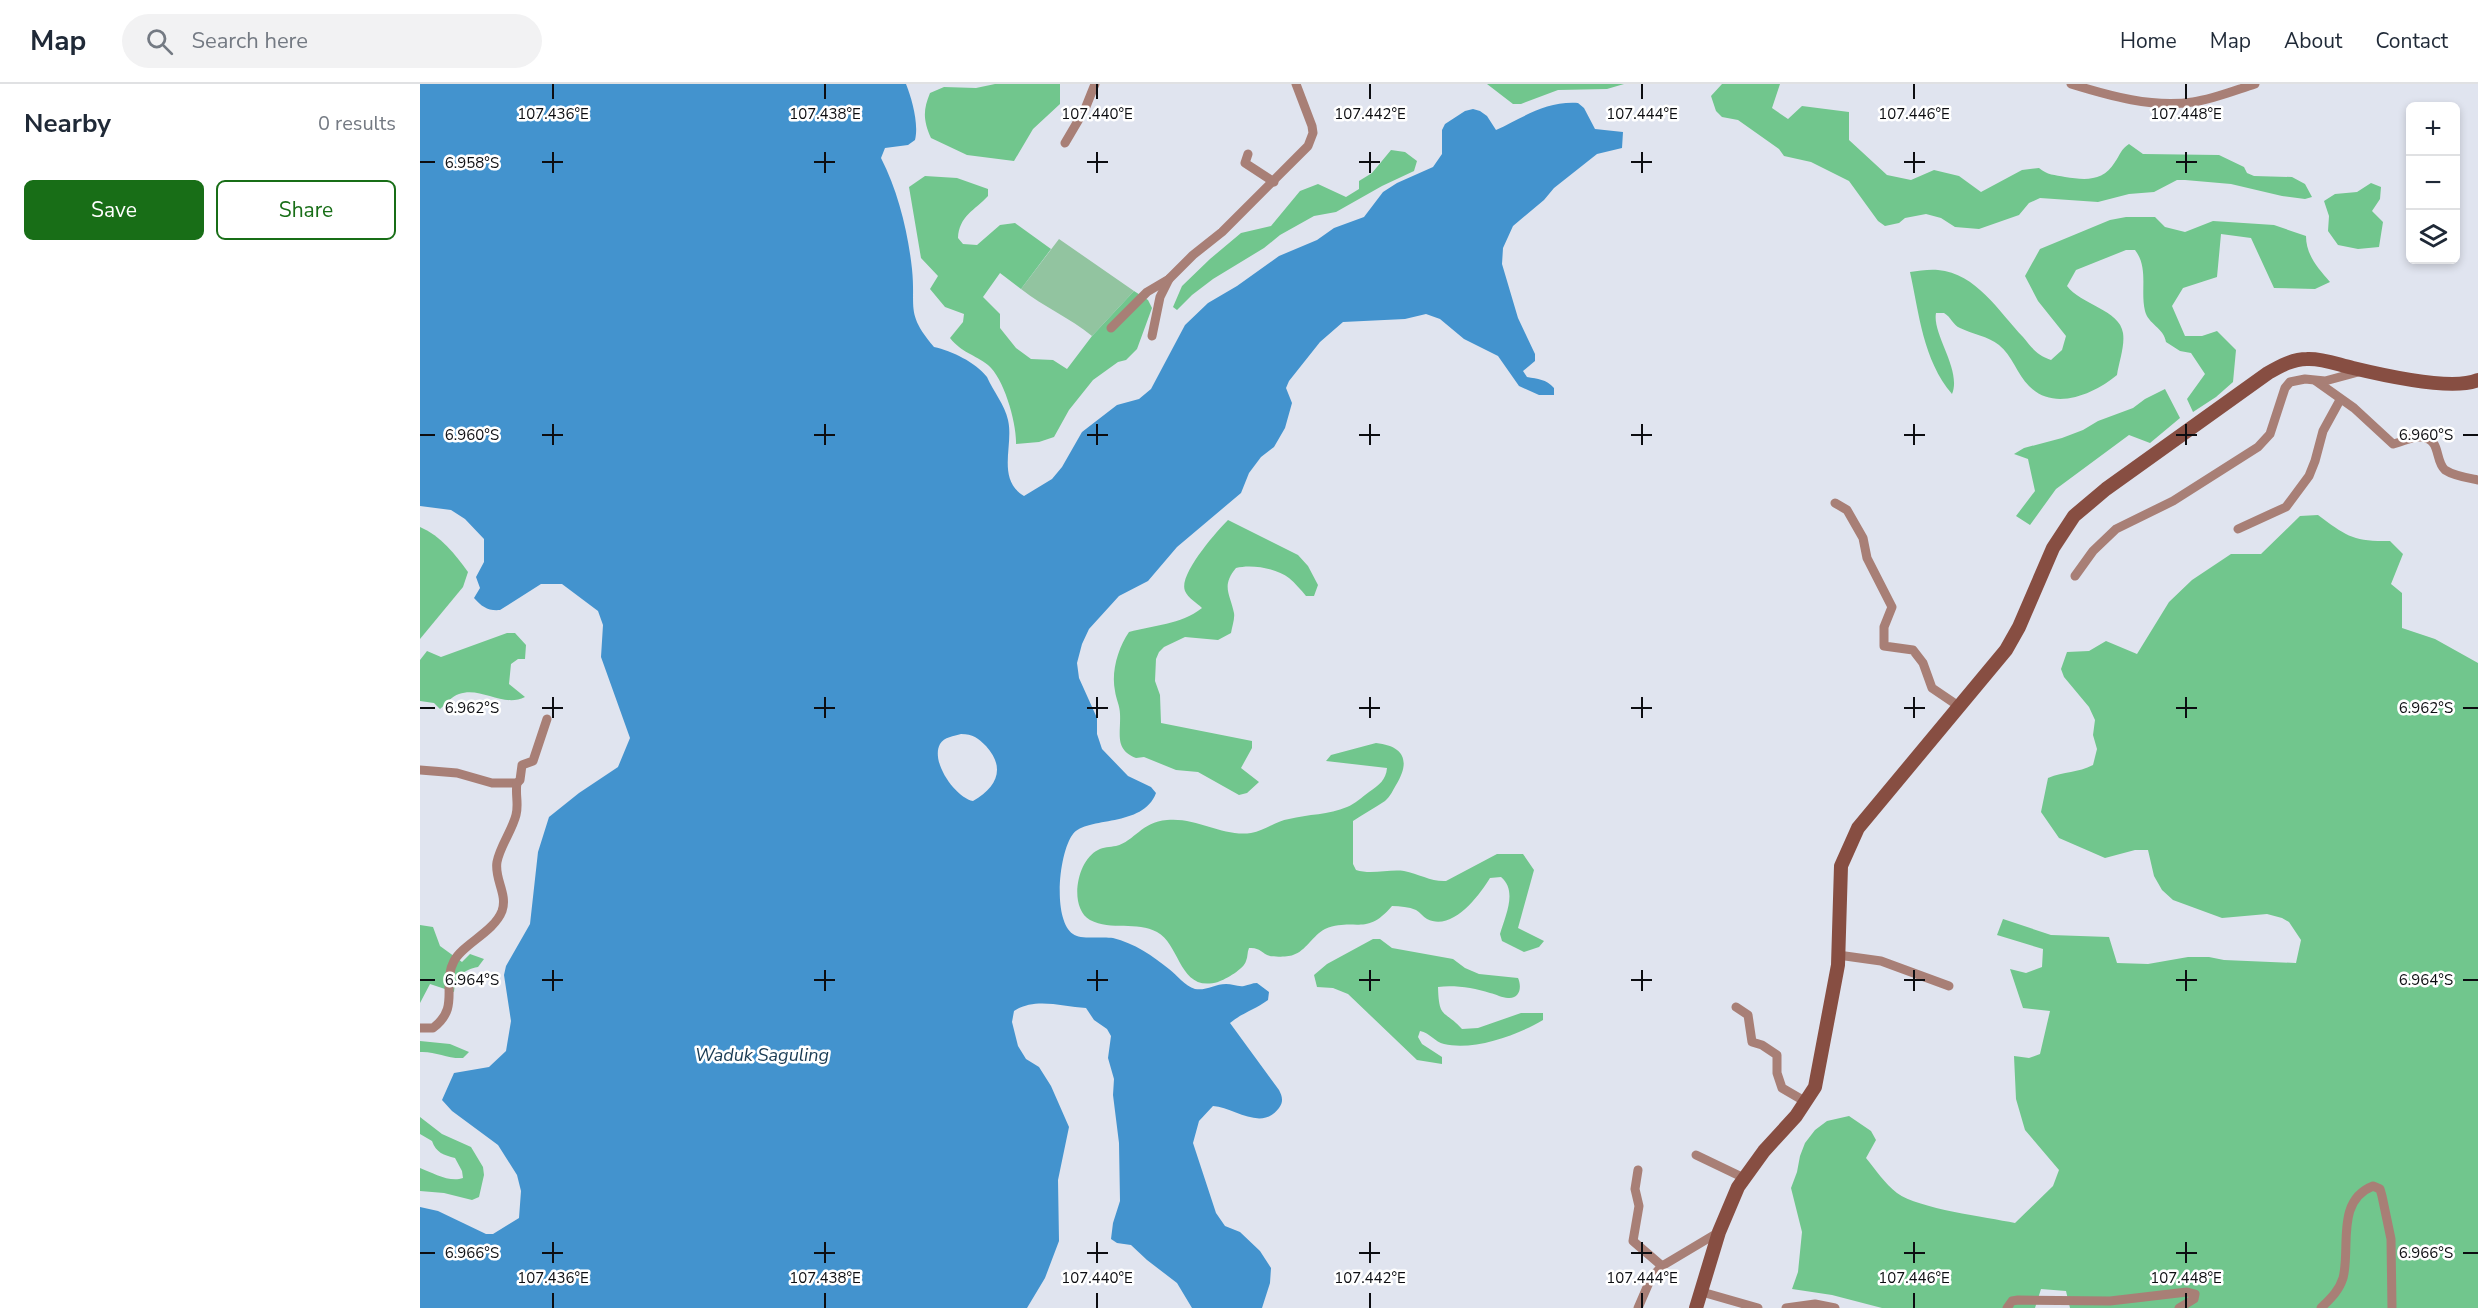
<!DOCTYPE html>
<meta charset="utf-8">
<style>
body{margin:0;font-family:"Nunito Sans",sans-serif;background:#f2f2f3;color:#1f2937}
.controls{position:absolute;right:18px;top:18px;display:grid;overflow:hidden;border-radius:9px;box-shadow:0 3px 9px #0003}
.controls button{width:54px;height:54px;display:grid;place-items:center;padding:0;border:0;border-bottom:2px solid #e0e1e3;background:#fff;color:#1f2937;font:30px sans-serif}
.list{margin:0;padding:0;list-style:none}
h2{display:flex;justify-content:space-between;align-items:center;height:78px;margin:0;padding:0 24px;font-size:26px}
h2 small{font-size:20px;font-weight:400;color:#747a83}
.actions{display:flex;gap:12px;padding:18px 24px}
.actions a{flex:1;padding:14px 0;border:2px solid #186e17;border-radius:9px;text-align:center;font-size:21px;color:#186e17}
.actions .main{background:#186e17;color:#fff}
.icon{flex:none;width:33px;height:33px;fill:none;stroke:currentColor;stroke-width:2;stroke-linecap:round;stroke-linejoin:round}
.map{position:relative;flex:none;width:2058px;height:1224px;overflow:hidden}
header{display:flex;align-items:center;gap:36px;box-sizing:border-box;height:84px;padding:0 30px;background:#fff;border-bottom:2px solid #e0e1e3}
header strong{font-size:28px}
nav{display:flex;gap:33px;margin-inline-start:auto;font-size:21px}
.search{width:420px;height:54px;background:#f2f2f3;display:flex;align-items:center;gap:15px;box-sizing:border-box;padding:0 21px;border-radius:33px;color:#747a83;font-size:22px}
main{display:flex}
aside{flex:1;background:#fff}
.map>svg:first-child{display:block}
.green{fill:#92c4a0}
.forest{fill:#71c68d}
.water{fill:#4393ce;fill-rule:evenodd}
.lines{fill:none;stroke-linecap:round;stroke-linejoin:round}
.street{stroke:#a87f76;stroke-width:9}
.secondary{stroke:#874e42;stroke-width:14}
.ticks{fill:none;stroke:#0c0d11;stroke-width:2}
.labels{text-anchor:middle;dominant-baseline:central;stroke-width:5;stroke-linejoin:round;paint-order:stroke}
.water-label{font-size:18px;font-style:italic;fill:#183a53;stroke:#fff}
.ticks-label{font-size:15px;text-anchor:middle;fill:#0c0d11;stroke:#fff;stroke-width:5;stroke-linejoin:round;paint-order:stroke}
</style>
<header>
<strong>Map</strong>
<div class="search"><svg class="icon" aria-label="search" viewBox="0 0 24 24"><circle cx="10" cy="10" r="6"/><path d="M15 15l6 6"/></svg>Search here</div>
<nav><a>Home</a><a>Map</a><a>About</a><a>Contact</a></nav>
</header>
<main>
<aside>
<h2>Nearby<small>0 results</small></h2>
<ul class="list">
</ul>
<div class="actions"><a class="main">Save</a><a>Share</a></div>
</aside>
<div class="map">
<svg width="2058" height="1224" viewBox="0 0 2058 1224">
<rect width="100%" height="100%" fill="#e0e4ef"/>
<path class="green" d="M639,155L714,207L672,252C650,234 624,223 601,205Z"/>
<g class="forest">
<path d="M575,0H640V20L613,45L594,77L547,71L511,54C503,36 503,26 510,9L524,3L556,4Z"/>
<polygon points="1067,0 1204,0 1187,5 1138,6 1101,20 1093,20"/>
<path d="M1302,0H1360L1352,24L1368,35L1382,22L1429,28V56L1467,91L1491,96L1514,86L1539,92L1561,108L1602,86L1619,84C1627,91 1635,91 1645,93C1665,96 1683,98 1695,78C1700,71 1701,65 1709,60L1723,70L1799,71L1824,83L1827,89L1834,92L1872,93L1885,100L1892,113L1885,115L1862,112L1811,100L1765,96H1757L1734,108L1709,110L1678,118L1620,114L1609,119L1599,131L1559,145L1535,143L1521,134L1506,130L1485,134L1479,139L1465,142L1458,137L1429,97L1391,78L1364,72L1359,65L1318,36L1302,33L1296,27L1291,12Z"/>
<polygon points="971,66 985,68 997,77 994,87 962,102 916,128 894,132 860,151 844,164 793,195 772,211 757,226 753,223 762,202 790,175 821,149 851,142 880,107 898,100 926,113 939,105 939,97 952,89"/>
<path d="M505,92L537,94L568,105V112C555,126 539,132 538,154L543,160L557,161L580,141L595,139L631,165L601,205L580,189L563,213L580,230V244L596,264L611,275L633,276L647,285L672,252L714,207L728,216L732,224L717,265L706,276L698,278L673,296L649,326L634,353L619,358L596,360C597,340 584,294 568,281C554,270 542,269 530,254L543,238L544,230L525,223L510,205L518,192L501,174L489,103Z"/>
<polygon points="1951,99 1961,103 1960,115 1952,127 1963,138 1959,163 1938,165 1918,161 1908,147 1909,132 1904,117 1915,110 1937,108"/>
<path d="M1706,133H1735L1745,143L1765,148L1793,137L1854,141L1886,152C1886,171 1898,184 1910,198L1895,205L1854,204L1831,154L1801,150L1797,193L1763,204L1752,222L1765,252H1782L1797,247L1816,266L1813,298L1796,313L1773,328L1767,315L1785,290L1771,269L1760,267L1746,258C1744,244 1728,240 1725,227C1720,207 1729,184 1715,166H1706L1656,186L1647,202C1660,220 1700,226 1703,249C1705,262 1699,278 1697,291C1674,310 1634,328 1609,302C1597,290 1592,271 1579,261C1568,252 1552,250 1540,244C1533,241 1531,233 1524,229H1516C1512,250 1542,286 1532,310C1503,276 1499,229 1490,188C1499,187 1509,185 1518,186C1556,189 1579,228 1603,253C1612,264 1617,271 1631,276L1642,266L1646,252L1618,217L1605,192L1620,165L1690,136Z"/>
<polygon points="1745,305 1760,334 1730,359 1709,351 1636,405 1610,441 1596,432 1615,407 1608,375 1594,370 1604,364 1642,354 1663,346 1678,337 1713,324 1725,315"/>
<path d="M1898,431C1926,452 1934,458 1970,457L1983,470L1971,500L1982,509V544L2015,555L2058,579V1224H1650L1646,1207L1621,1205L1615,1224H1462L1412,1211L1372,1205L1378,1188L1382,1148L1371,1104L1377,1088L1380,1072L1385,1059L1395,1046L1407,1037L1429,1032L1451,1047L1456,1056L1446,1074C1455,1085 1465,1100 1477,1109C1499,1125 1566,1133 1595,1139L1633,1102L1639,1086L1605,1046L1596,1015L1594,972L1609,974L1620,970L1630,927L1603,924L1590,885L1606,889L1622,883L1623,865L1577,851L1583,835L1631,851L1689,853L1697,879L1728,880L1768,873H1789L1804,876L1876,879L1881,856L1869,838L1862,834L1847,830L1802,834L1753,816L1742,806L1734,792L1728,766H1715L1685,774L1639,754L1621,728L1628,694C1644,687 1658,689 1673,681L1677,665L1673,651L1675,636L1669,623L1644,593L1641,585L1647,568L1669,567L1686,557L1717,570L1749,518L1772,496L1811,470H1841L1880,432Z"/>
<path d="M808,436L878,471L888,482L898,501L894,512H886C881,506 875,499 869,494C856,484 831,480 816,484C801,502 810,510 814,529C815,535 812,543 811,549L798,556L765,553L744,563L739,568L736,575L735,597L740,611L741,639L832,657V664L821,684L839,698L827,709L819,711L778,688L756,686L724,673L716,674C694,665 701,650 700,630C700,622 696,615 695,607C691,588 698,564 709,548C734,541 760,541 782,524C777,519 768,514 765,507C758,491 797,447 808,436Z"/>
<path d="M0,443C21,452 35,470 48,488L43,503L0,555Z"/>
<path d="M87,549H95L106,561L105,575H98L91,580L89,600L105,613C83,624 61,602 39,610C32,612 26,620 20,625L14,619L0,617V576L7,567L21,573Z"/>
<path d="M956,659C984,662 991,677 976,701C973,706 970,713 965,717C955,724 943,730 933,737V780L936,786C951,791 969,785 984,787C999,790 1012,798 1026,797L1077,770H1103L1114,786L1098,844L1124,857L1119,863L1104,868L1082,857L1080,850C1085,832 1098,807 1081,793L1070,794C1059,812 1032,848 1007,835C1003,833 1000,828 996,826C989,823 980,822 972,822C946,853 935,833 905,845C893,851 886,867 873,871C868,873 854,873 850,872C841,869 840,863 829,864C827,868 828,873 826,877C824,885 806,895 798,898C759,909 761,861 737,848C717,837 691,847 670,836C648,823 657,776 678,766C683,763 690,763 696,762C715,757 721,738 747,736C777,733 803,753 831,749C844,747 856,737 869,735C888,730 909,731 927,723C935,720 942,713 949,708C959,701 966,696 967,684L906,677L911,671Z"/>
<path d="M0,841L13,843L20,862L42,878L50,870L64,875L58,883C43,886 36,892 34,908L10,900L0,919Z"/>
<path d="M953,855H960L972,864L1033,875L1045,884L1059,890L1098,894C1102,903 1100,915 1088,914C1082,914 1076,910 1070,909C1054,904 1035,901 1018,903C1019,936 1024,925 1042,945L1058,944L1101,929H1123V936C1098,951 1054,967 1024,960C1015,958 1010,949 1000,947L998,953L1002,960L1022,973V980L997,976L928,910L913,904L897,903L894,891L907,880Z"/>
<path d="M0,957L30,960L49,968L43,974C28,975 15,967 0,968Z"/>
<path d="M0,1033L22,1050L51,1063L63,1083L64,1091L59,1113L52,1116L24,1109L0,1107V1084C13,1089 30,1099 43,1094L42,1087L35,1074C24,1071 16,1069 12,1057L0,1050Z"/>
</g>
<path class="water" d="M0,0H486C492,15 499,40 495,56L488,61L465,64L461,74C478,107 488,148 492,185C496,224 485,229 514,263C532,267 555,278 567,293C573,307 585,321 588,336C594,361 576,395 604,412L632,395L642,383L662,348L697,321L719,315L731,305L765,241L788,219L817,202L859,172L897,156L914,144L944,133L963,108L977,99L1013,83L1022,70V46L1025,40L1045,27L1053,25L1060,27L1067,32L1076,46C1104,33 1126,17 1158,19L1164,24L1175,45L1203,48L1202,64L1177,70L1134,104L1124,116L1093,142L1083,164L1082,180L1098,234L1115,270V277L1103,287L1107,293C1118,295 1126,295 1134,304V311H1119L1099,302L1078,272L1044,255L1020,235L1006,230L985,235L923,238L900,258L869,297L866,304L872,319L865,344L854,363L841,373L829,389L821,409L757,463L728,497L699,512L669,545L662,560L657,579L659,594L677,634V650L682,665L708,692L731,703L736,709C723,744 667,732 653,750C639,768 632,835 653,850C660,856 683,852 693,854C714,859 733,872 749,885C757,891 765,902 775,905C786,907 795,900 806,900C812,900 818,903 824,902C829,901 832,899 837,899L849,908L848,916C836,925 822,929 810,939L859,1006C862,1012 864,1017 859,1024C841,1048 814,1023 793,1022L779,1037L773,1059L796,1129L805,1142L820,1148L840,1167L851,1184L850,1199L842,1224H772L757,1199L727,1176L711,1161L697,1159L691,1155L693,1139L700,1117L699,1059L693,1011L694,995L688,974L691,952L687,945L674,936L666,924C642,923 616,913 594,927L592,938L598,962L606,975L619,983L631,1002L649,1043L638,1096L639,1157L625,1194L607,1224H0V1123L18,1127L66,1150H73L99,1134L101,1107L97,1091L78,1061L32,1027L22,1016L34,989L69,983L86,967L91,937L84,891L86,882L110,840L118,768L129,733L159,709L198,683L210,654L181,573L183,541L178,527L142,500H121L80,526C68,527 62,523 54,514L60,504L56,493L64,478V455L45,435L31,426L0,422ZM541,650C553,650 558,654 566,662C586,684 577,703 553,717C536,714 510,678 520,660C524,653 534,652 541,650Z"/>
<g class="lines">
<g class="street">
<path d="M1651,0C1690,12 1732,24 1773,18C1794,15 1816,6 1835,0"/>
<polyline points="645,59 665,25 675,0"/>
<polyline points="828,70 825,79 854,98"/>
<polyline points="691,244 727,208 749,195 773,171 802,148 888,62 893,49 892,42 876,0"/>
<polyline points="732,252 740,213 749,195"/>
<path d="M1896,297L1934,324L1973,360C1983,358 1991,352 2001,353C2022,355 2014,376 2025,386C2034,392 2048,394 2058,396"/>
<polyline points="1415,419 1427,426 1443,454 1447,474 1472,523 1464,543 1464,562 1493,566 1503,579 1512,604 1540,623"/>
<polyline points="1818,445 1866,423 1889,392 1895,377 1903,347 1920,316"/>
<polyline points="1655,492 1673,467 1696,445 1753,417 1838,363 1850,350 1865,304 1870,298 1885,295 1905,297 1942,287"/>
<polyline points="0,686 37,689 72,699 97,699 100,696 102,681 113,677 127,635"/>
<polyline points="1418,871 1461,877 1529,902"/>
<polyline points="1316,923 1328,931 1332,958 1342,961 1357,971 1357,989 1362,1004 1386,1018"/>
<path d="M0,944H13C41,923 21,901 34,877C43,860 74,848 82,827C88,810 74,795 77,778C80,762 92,747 96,731C99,720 95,710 97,699"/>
<polyline points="1276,1071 1324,1094"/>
<polyline points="1218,1086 1215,1105 1219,1122 1213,1157 1242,1182"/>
<polyline points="1282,1208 1338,1224"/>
<polyline points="1218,1224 1231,1194 1242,1182 1299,1148"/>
<polyline points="1366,1224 1395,1220 1415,1224"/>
<polyline points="1587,1224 1592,1217 1598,1216 1690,1217 1767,1208 1775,1210 1774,1215 1759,1224"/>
<path d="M1901,1224C1910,1215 1919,1207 1923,1194C1931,1164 1915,1117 1953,1102L1960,1105L1962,1112L1971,1155L1972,1224"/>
</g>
<path class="secondary" d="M1276,1224L1299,1148L1318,1103L1344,1067L1376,1032L1395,1003L1418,881L1421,782L1438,744L1586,566L1599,543L1633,464L1654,432L1686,405L1848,289C1860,282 1873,275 1887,275C1902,274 1919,281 1933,284C1962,291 2032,307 2058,296"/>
</g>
<path class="ticks" d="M133,0V15M405,0V15M677,0V15M950,0V15M1222,0V15M1494,0V15M1766,0V15M133,68V89M405,68V89M677,68V89M950,68V89M1222,68V89M1494,68V89M1766,68V89M0,78H15M122,78H143M394,78H415M667,78H688M939,78H960M1211,78H1232M1484,78H1505M1756,78H1777M133,340V361M405,340V361M677,340V361M950,340V361M1222,340V361M1494,340V361M1766,340V361M0,351H15M122,351H143M394,351H415M667,351H688M939,351H960M1211,351H1232M1484,351H1505M1756,351H1777M2043,351H2058M133,613V634M405,613V634M677,613V634M950,613V634M1222,613V634M1494,613V634M1766,613V634M0,624H15M122,624H143M394,624H415M667,624H688M939,624H960M1211,624H1232M1484,624H1505M1756,624H1777M2043,624H2058M133,886V907M405,886V907M677,886V907M950,886V907M1222,886V907M1494,886V907M1766,886V907M0,896H15M122,896H143M394,896H415M667,896H688M939,896H960M1211,896H1232M1484,896H1505M1756,896H1777M2043,896H2058M133,1158V1179M405,1158V1179M677,1158V1179M950,1158V1179M1222,1158V1179M1494,1158V1179M1766,1158V1179M0,1169H15M122,1169H143M394,1169H415M667,1169H688M939,1169H960M1211,1169H1232M1484,1169H1505M1756,1169H1777M2043,1169H2058M133,1209V1224M405,1209V1224M677,1209V1224M950,1209V1224M1222,1209V1224M1494,1209V1224M1766,1209V1224"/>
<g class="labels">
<g class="water-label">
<text x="342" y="971">Waduk Saguling</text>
</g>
</g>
<g class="ticks-label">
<text x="133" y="35">107.436°E</text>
<text x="405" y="35">107.438°E</text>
<text x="677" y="35">107.440°E</text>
<text x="950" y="35">107.442°E</text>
<text x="1222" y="35">107.444°E</text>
<text x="1494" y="35">107.446°E</text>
<text x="1766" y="35">107.448°E</text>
<text x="52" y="84">6.958°S</text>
<text x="52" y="356">6.960°S</text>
<text x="2006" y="356">6.960°S</text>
<text x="52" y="629">6.962°S</text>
<text x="2006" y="629">6.962°S</text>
<text x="52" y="901">6.964°S</text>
<text x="2006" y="901">6.964°S</text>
<text x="52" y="1174">6.966°S</text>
<text x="2006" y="1174">6.966°S</text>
<text x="133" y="1199">107.436°E</text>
<text x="405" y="1199">107.438°E</text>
<text x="677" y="1199">107.440°E</text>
<text x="950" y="1199">107.442°E</text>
<text x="1222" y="1199">107.444°E</text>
<text x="1494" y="1199">107.446°E</text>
<text x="1766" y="1199">107.448°E</text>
</g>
</svg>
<div class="controls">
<button>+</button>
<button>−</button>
<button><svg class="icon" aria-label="layers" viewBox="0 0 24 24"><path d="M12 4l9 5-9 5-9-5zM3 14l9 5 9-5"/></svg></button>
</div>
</div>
</main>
